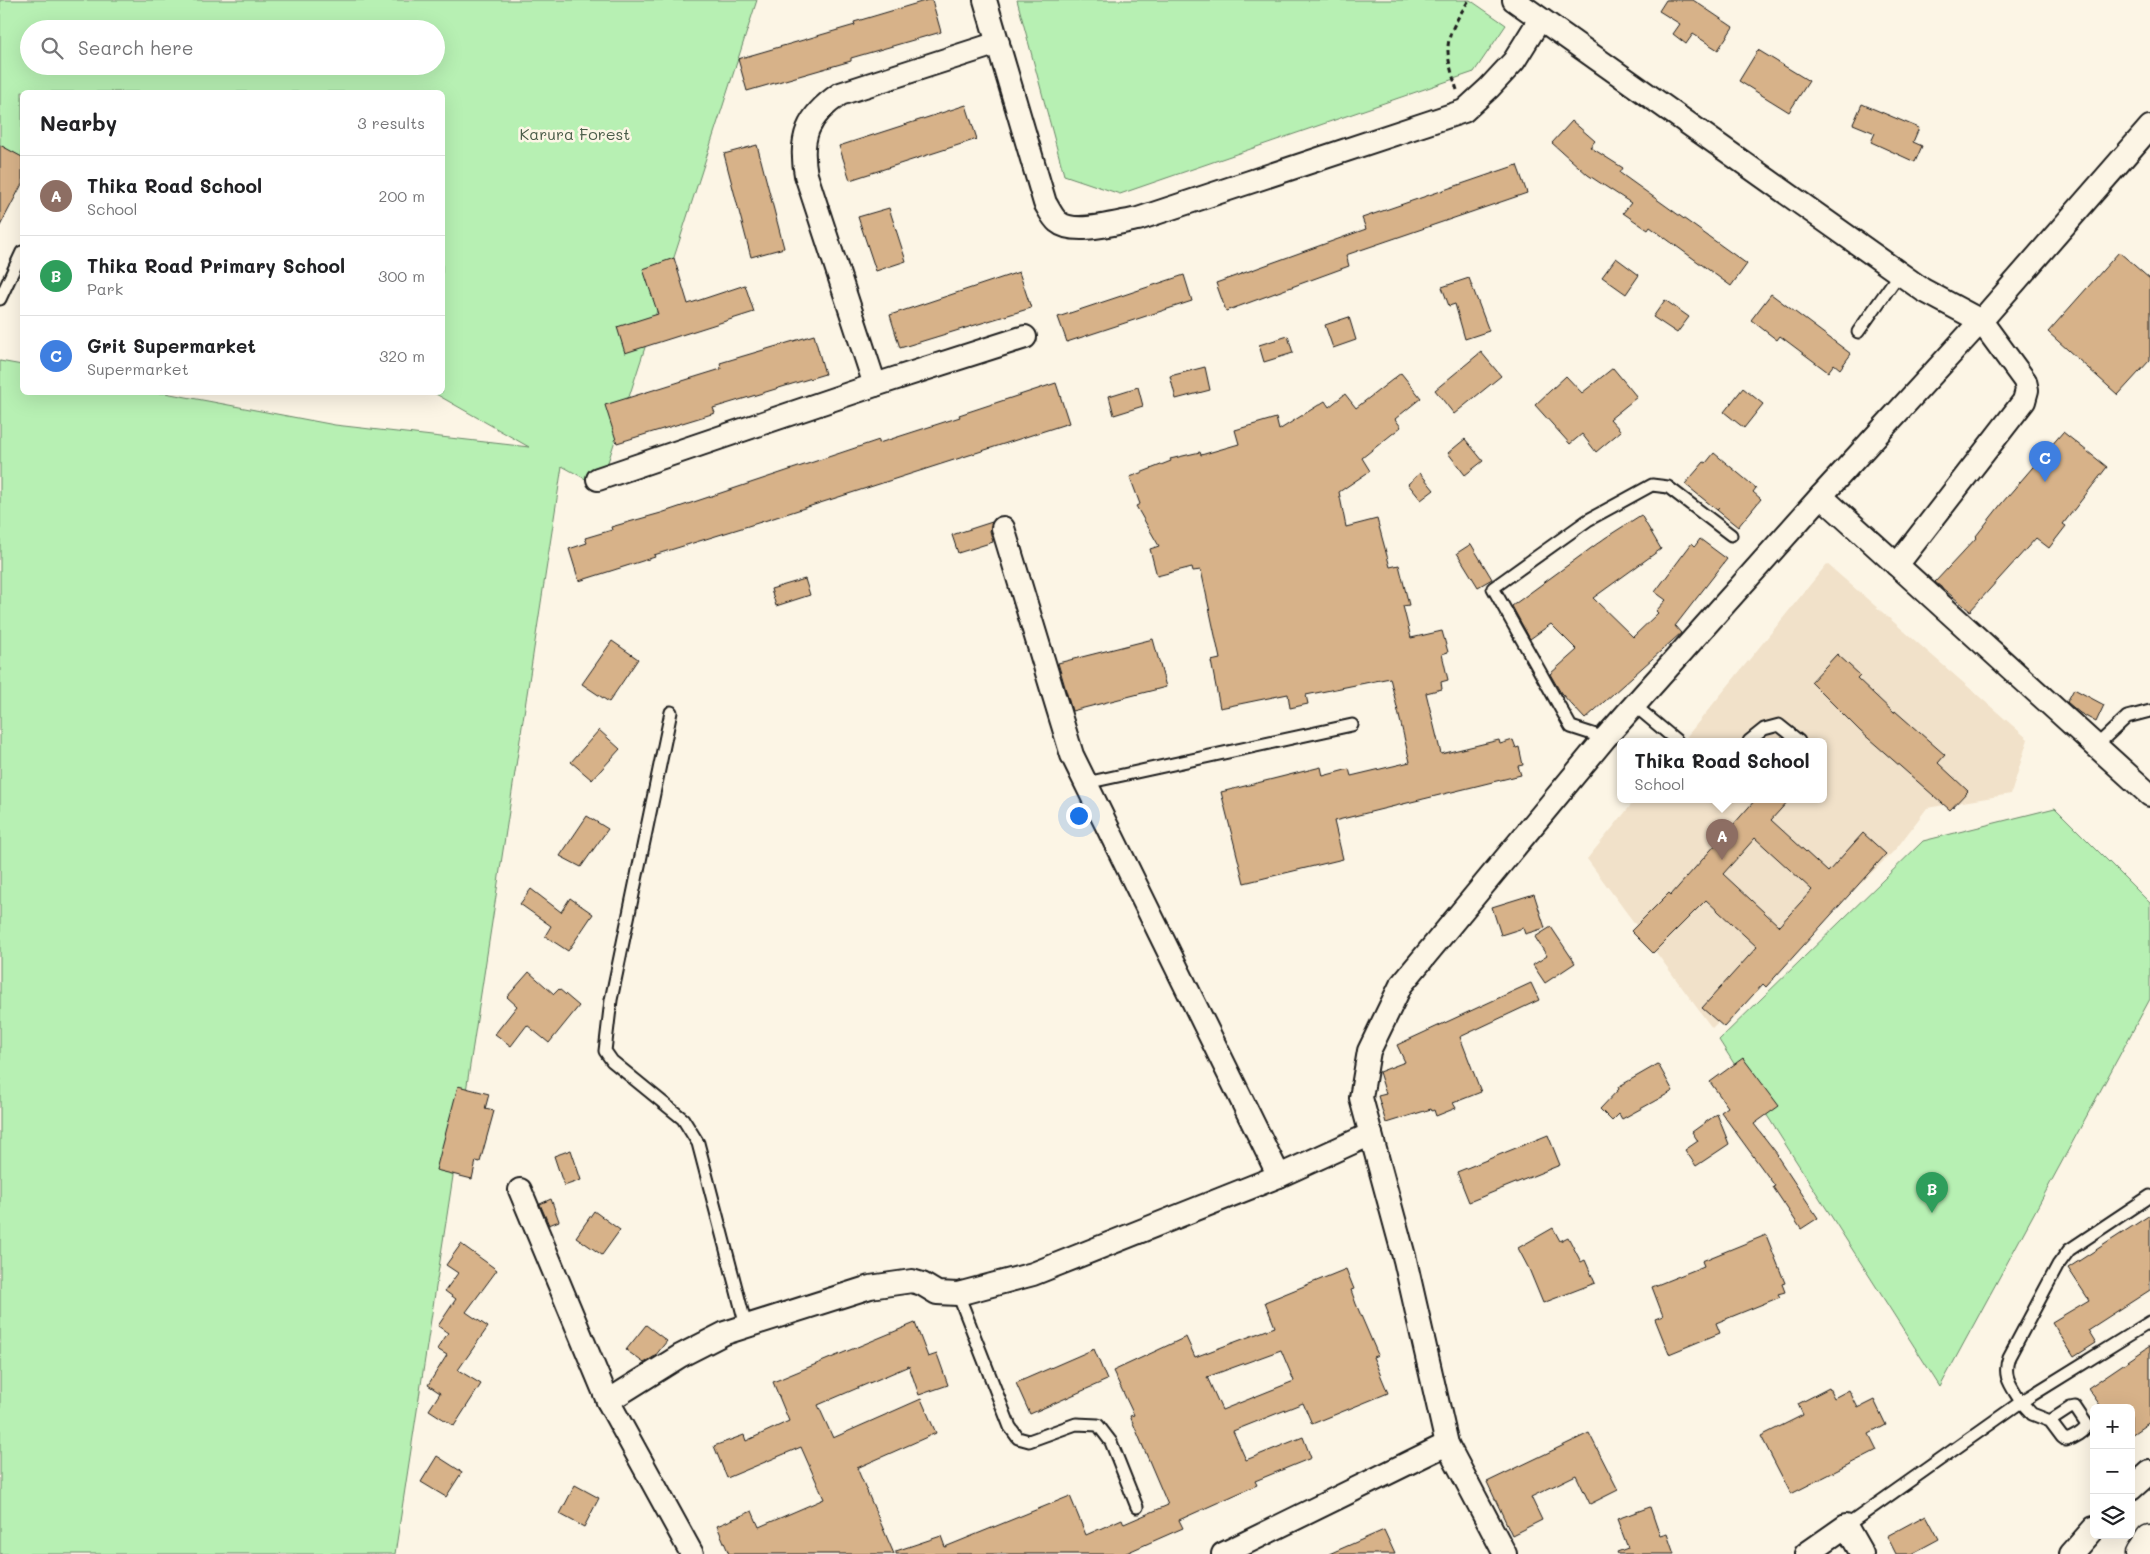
<!DOCTYPE html>
<meta charset="utf-8">
<style>
body{margin:0;font-family:Mali,sans-serif;background:#f6f6f6;color:#202124}
.controls{position:absolute;right:15px;bottom:15px;display:grid;overflow:hidden;border-radius:8px;box-shadow:0 5px 20px #0002}
.controls button{width:45px;height:45px;display:grid;place-items:center;padding:0;border:0;border-bottom:1px solid #e0e0e0;background:#fff;color:#202124;font:25px sans-serif}
.you{position:absolute;left:1078px;top:815px;width:18px;height:18px;margin:-12px;border:4px solid #fff;border-radius:50%;background:#1a73e8;box-shadow:0 0 0 8px #1a73e833}
.badge{display:grid;place-items:center;width:32px;height:32px;border-radius:50%;background:#2563eb;color:#fff;font-size:16px;font-weight:700}
.pin{position:absolute;translate:-50% -41px;filter:drop-shadow(0 1px 2px #0008)}
.pin::after{content:'';position:absolute;top:26px;width:18px;height:15px;background:inherit;clip-path:polygon(0 0,100% 0,50% 100%)}
.popup{position:absolute;left:1617px;top:738px;width:210px;height:65px;box-sizing:border-box;display:grid;place-content:center;border-radius:8px;background:#fff;filter:drop-shadow(0 1px 4px #0005);font-size:16px;white-space:nowrap;color:#757577}
.popup b{font-size:19px;color:#202124}
.popup::after{content:'';position:absolute;left:50%;top:100%;margin-left:-10px;border:10px solid transparent;border-top-color:#fff}
.list{margin:0;padding:0;list-style:none}
h2{display:flex;justify-content:space-between;align-items:center;height:65px;margin:0;padding:0 20px;font-size:21px}
h2 small{font-size:16px;font-weight:400;color:#757577}
.list li{display:grid;grid-template-columns:32px 1fr auto;gap:15px;align-items:center;box-sizing:border-box;height:80px;padding:0 20px;border-top:1px solid #e0e0e0}
.list b{display:block;font-size:19px;white-space:nowrap}
.list p{margin:0;font-size:16px;white-space:nowrap;color:#757577}
.list em{font-size:16px;font-style:normal;color:#757577}
.icon{flex:none;width:28px;height:28px;fill:none;stroke:currentColor;stroke-width:2;stroke-linecap:round;stroke-linejoin:round}
.map{position:relative;flex:none;width:2150px;height:1554px;overflow:hidden}
.search{position:absolute;background:#fff;box-shadow:0 5px 20px #0002;left:20px;top:20px;width:425px;height:55px;display:flex;align-items:center;gap:12px;box-sizing:border-box;padding:0 18px;border-radius:28px;color:#757577;font-size:19px}
.panel{position:absolute;background:#fff;box-shadow:0 5px 20px #0002;left:20px;top:90px;width:425px;height:305px;border-radius:8px}
.map>svg:first-child{display:block}
.built{fill:#f1e1c9}
.green{fill:#b7f0b3;stroke:#6a8668;fill-rule:evenodd}
.building{fill:#d7b289;stroke:#1c1c1c;fill-rule:evenodd}
.lines{fill:none;stroke-linecap:round;stroke-linejoin:round}
.service-casing{stroke:#1c1c1c;stroke-width:15}
.minor-casing{stroke:#1c1c1c;stroke-width:26}
.secondary-casing{stroke:#1c1c1c;stroke-width:31}
.path{stroke:#1c1c1c;stroke-width:3;stroke-dasharray:5 4;stroke-linecap:butt}
.service{stroke:#fcf5e5;stroke-width:11}
.minor{stroke:#fcf5e5;stroke-width:22}
.secondary{stroke:#fcf5e5;stroke-width:28}
.labels{text-anchor:middle;dominant-baseline:central;stroke-width:5;stroke-linejoin:round;paint-order:stroke}
.park-label{font-size:16px;fill:#4a5c49;stroke:#fcf5e5}
</style>
<div class="map">
<svg width="2150" height="1554" viewBox="0 0 2150 1554">
<rect width="100%" height="100%" fill="#fcf5e5"/>
<filter id="ink" filterUnits="userSpaceOnUse"><feTurbulence type="fractalNoise" baseFrequency=".02" numOctaves="2"/><feDisplacementMap in="SourceGraphic" scale="10" xChannelSelector="R" yChannelSelector="G"/><feConvolveMatrix kernelMatrix="1 2 1 2 8 2 1 2 1" color-interpolation-filters="sRGB"/></filter>
<g filter="url(#ink)">
<polygon class="built" points="1827,564 2028,739 2011,794 1927,808 1896,849 1712,1028 1587,859 1636,799 1823,799 1823,741 1683,741"/>
<g class="green">
<path d="M0,0H757L600,487L562,466L395,1554H0V361L22,365V392L165,393L335,425L529,447L434,393L442,392V92H22V158L0,145ZM29,29H436V66H29Z"/>
<polygon points="1017,0 1470,0 1506,25 1474,72 1120,194 1064,175"/>
<polygon points="2055,808 2150,903 2150,999 1940,1387 1719,1040 1923,841"/>
</g>
<g class="building">
<polygon points="928,0 932,0 941,32 851,58 851,61 747,91 738,59 855,25 854,22"/>
<polygon points="1666,0 1693,0 1733,27 1718,50 1693,34 1686,44 1673,34 1680,24 1659,11"/>
<polygon points="1758,50 1809,81 1789,112 1739,81"/>
<polygon points="1862,104 1919,128 1913,142 1922,146 1915,162 1871,142 1875,133 1853,124"/>
<polygon points="966,105 977,139 850,180 839,146"/>
<polygon points="1572,121 1595,141 1590,147 1623,168 1620,173 1747,264 1731,286 1650,227 1648,230 1623,213 1631,203 1588,175 1552,143"/>
<polygon points="0,145 22,157 22,184 0,226"/>
<polygon points="757,145 784,248 751,257 724,154"/>
<polygon points="1517,165 1527,193 1346,255 1349,266 1226,311 1216,283 1366,229 1362,218"/>
<polygon points="889,208 906,261 876,271 858,217"/>
<polygon points="2119,252 2150,279 2150,360 2118,395 2048,332"/>
<polygon points="674,258 688,304 745,285 754,312 625,353 617,327 658,314 643,269"/>
<polygon points="1616,258 1639,275 1626,294 1602,277"/>
<polygon points="1019,272 1031,308 900,348 890,315"/>
<polygon points="1184,275 1192,301 1067,342 1058,317"/>
<polygon points="1469,278 1489,331 1465,339 1455,304 1449,306 1442,287"/>
<polygon points="1771,294 1851,354 1840,369 1834,364 1828,372 1780,336 1777,340 1751,320"/>
<polygon points="1665,300 1689,317 1677,333 1653,317"/>
<polygon points="1349,317 1356,340 1333,348 1325,325"/>
<polygon points="814,335 825,374 713,408 715,413 617,443 605,405 721,369 720,363"/>
<polygon points="1288,336 1293,353 1264,362 1259,345"/>
<polygon points="1481,352 1501,376 1454,414 1435,390"/>
<polygon points="1205,367 1210,390 1176,399 1170,376"/>
<polygon points="1613,368 1637,397 1610,419 1621,431 1596,452 1582,434 1570,444 1535,405 1566,376 1582,393"/>
<polygon points="1401,373 1421,398 1395,419 1401,427 1362,458 1370,471 1339,492 1346,527 1377,519 1390,567 1399,565 1409,605 1403,606 1411,638 1442,631 1448,652 1442,654 1448,680 1441,682 1442,689 1426,693 1441,754 1499,740 1500,744 1513,740 1516,748 1519,747 1523,765 1518,766 1521,775 1334,821 1343,859 1244,883 1221,792 1321,767 1323,776 1349,769 1351,776 1410,762 1390,678 1306,695 1308,704 1290,708 1288,694 1220,708 1211,661 1220,659 1201,570 1193,571 1192,567 1157,576 1150,549 1159,546 1136,506 1140,504 1130,477 1171,461 1170,459 1200,452 1201,455 1239,444 1235,430 1276,418 1279,430 1325,401 1329,407 1345,394 1356,408"/>
<polygon points="1056,383 1069,423 761,522 654,555 655,557 579,581 569,549 587,543 585,538 612,530 611,527 661,513 879,440 879,443 960,417 959,415"/>
<polygon points="1138,387 1143,406 1114,415 1109,396"/>
<polygon points="1743,388 1763,404 1744,428 1724,412"/>
<polygon points="2063,432 2107,467 2063,524 2066,526 2049,548 2036,538 1970,611 1935,582 1977,537 1976,536 2002,503"/>
<polygon points="1465,439 1483,461 1465,475 1448,453"/>
<polygon points="1714,453 1756,488 1753,492 1761,499 1738,527 1717,510 1719,508 1717,510 1685,484 1704,462 1706,463"/>
<polygon points="1420,473 1434,490 1421,500 1408,484"/>
<polygon points="1641,515 1661,549 1593,598 1633,637 1658,613 1656,611 1666,600 1655,592 1692,543 1695,546 1700,539 1727,559 1675,626 1681,633 1585,719 1561,693 1550,674 1577,650 1551,624 1530,639 1512,606 1605,538"/>
<polygon points="992,522 990,531 993,542 958,553 952,535"/>
<polygon points="1471,544 1492,579 1478,587 1457,553"/>
<polygon points="805,579 810,595 776,606 771,589"/>
<polygon points="1153,639 1166,687 1072,711 1058,663"/>
<polygon points="612,641 638,659 609,702 582,684"/>
<polygon points="1837,654 1860,675 1857,678 1894,713 1895,711 1945,755 1938,763 1968,791 1950,810 1860,731 1811,682"/>
<polygon points="2074,689 2104,705 2096,722 2080,713 2067,702"/>
<polygon points="599,730 620,749 592,780 571,762"/>
<path d="M1756,799H1790L1771,820L1828,872L1863,833L1886,854L1766,987L1763,984L1724,1027L1702,1008L1757,947L1706,900L1653,953L1631,931L1669,893L1671,895ZM1755,838L1812,890L1779,926L1723,874Z"/>
<polygon points="587,816 608,829 581,867 560,856"/>
<polygon points="531,889 561,912 570,898 593,914 568,951 545,936 551,926 520,904"/>
<polygon points="1534,894 1545,928 1525,934 1523,928 1501,935 1492,907"/>
<polygon points="1551,927 1575,963 1545,983 1533,965 1547,956 1535,937"/>
<polygon points="529,972 554,994 559,989 579,1006 549,1043 527,1025 511,1046 495,1034 517,1006 507,997"/>
<polygon points="1531,983 1539,1000 1460,1037 1481,1092 1453,1103 1456,1108 1436,1116 1434,1110 1432,1111 1431,1109 1386,1123 1378,1096 1386,1094 1379,1072 1405,1062 1397,1045"/>
<polygon points="1743,1058 1779,1106 1754,1124 1778,1155 1777,1156 1818,1218 1801,1229 1773,1187 1775,1186 1721,1112 1728,1107 1710,1082"/>
<polygon points="1658,1064 1673,1091 1622,1119 1619,1114 1612,1121 1600,1109 1619,1089 1618,1087"/>
<polygon points="458,1086 489,1094 485,1109 494,1111 480,1162 476,1161 472,1179 436,1170"/>
<polygon points="1717,1114 1729,1144 1696,1166 1685,1150 1698,1141 1692,1132"/>
<polygon points="1548,1135 1560,1165 1469,1202 1457,1172"/>
<polygon points="571,1150 581,1180 564,1186 554,1156"/>
<polygon points="551,1199 559,1221 549,1225 540,1204"/>
<polygon points="594,1211 620,1230 602,1255 576,1237"/>
<polygon points="2150,1215 2150,1290 2088,1330 2096,1343 2074,1357 2052,1322 2089,1300 2068,1268"/>
<polygon points="1553,1228 1560,1241 1568,1237 1581,1262 1585,1260 1595,1283 1543,1303 1529,1269 1518,1248"/>
<polygon points="1766,1235 1785,1283 1782,1284 1785,1292 1778,1294 1780,1297 1716,1323 1720,1333 1669,1354 1655,1319 1663,1316 1652,1287 1704,1266 1702,1261"/>
<polygon points="461,1244 497,1270 466,1312 488,1327 458,1370 481,1384 454,1426 429,1410 440,1393 428,1385 447,1355 437,1349 448,1333 438,1326 456,1299 445,1291 458,1273 446,1265"/>
<path d="M1346,1269L1354,1289L1351,1290L1356,1304L1378,1355L1373,1357L1388,1393L1312,1424L1303,1403L1233,1431L1246,1460L1303,1437L1311,1458L1255,1481L1257,1485L1179,1520L1183,1528L1124,1554H896V1551L941,1536L945,1547L1070,1496L1086,1535L1122,1519L1124,1524L1168,1505L1130,1416L1134,1415L1113,1371L1186,1337L1195,1357L1275,1327L1265,1302ZM1281,1350L1294,1381L1222,1410L1207,1377Z"/>
<polygon points="915,1323 928,1357 937,1354 948,1385 919,1395 909,1366 818,1405 833,1438 921,1399 936,1433 857,1468 894,1554 729,1554 717,1526 752,1511 759,1527 824,1499 801,1447 727,1478 714,1446 744,1435 746,1441 789,1421 773,1382"/>
<polygon points="646,1325 667,1341 655,1356 644,1363 626,1350"/>
<polygon points="2150,1346 2150,1422 2131,1435 2131,1408 2102,1408 2088,1388"/>
<polygon points="1094,1349 1107,1380 1030,1414 1016,1383"/>
<polygon points="1829,1388 1834,1398 1849,1390 1858,1408 1874,1400 1886,1425 1869,1434 1877,1450 1791,1494 1761,1436 1803,1415 1798,1404"/>
<polygon points="1589,1433 1618,1490 1590,1504 1576,1475 1531,1497 1542,1520 1512,1535 1487,1482"/>
<polygon points="437,1456 462,1472 446,1497 421,1482"/>
<polygon points="575,1485 599,1498 584,1527 560,1514"/>
<polygon points="1650,1507 1660,1536 1667,1534 1674,1554 1618,1554 1617,1552 1628,1548 1617,1519"/>
<polygon points="1926,1515 1939,1539 1911,1554 1896,1554 1887,1536"/>
<polygon points="1384,1530 1395,1554 1329,1554"/>
</g>
<g class="lines">
<defs>
<g id="service">
<polyline points="0,299 22,252"/>
<polyline points="1858,332 1899,274"/>
<polyline points="1634,705 1677,741"/>
<polyline points="671,712 611,1000 605,1051 612,1061 683,1119 698,1143 746,1326"/>
<polyline points="1605,738 1571,727 1493,588 1588,520 1652,485 1668,487 1731,535"/>
<polyline points="1749,741 1764,729 1779,725 1799,741"/>
<polyline points="2096,746 2127,717 2150,711"/>
<polyline points="1086,783 1352,725"/>
<polyline points="958,1294 1010,1427 1018,1438 1029,1441 1076,1424 1098,1425 1111,1442 1137,1507"/>
<path d="M2050,1421L2070,1408L2075,1407L2087,1425C2084,1432 2073,1438 2066,1440L2062,1437L2050,1421L2032,1414L2021,1402L2150,1322"/>
<path d="M1846,1526L2021,1402C2011,1385 2002,1377 2009,1357L2058,1265L2069,1250L2150,1196"/>
</g>
<g id="minor">
<path d="M985,0L1045,203C1049,209 1052,217 1058,222C1074,236 1119,222 1138,219L1464,111L1489,88L1514,61L1540,19"/>
<polyline points="1514,0 1923,290 1981,321 2025,381 2027,390 2024,401 1897,565"/>
<path d="M875,385L806,175C799,138 807,116 840,94L998,43"/>
<polyline points="598,479 875,385 1025,337"/>
<polyline points="1821,496 2150,795"/>
<polyline points="1003,528 1072,755 1279,1176"/>
<polyline points="520,1190 608,1401 692,1554"/>
<polyline points="608,1401 680,1356 725,1333 870,1287 912,1281 922,1284 937,1293 958,1294 1033,1274 1279,1176 1371,1134"/>
<polyline points="2131,1489 2150,1472"/>
<polyline points="1223,1554 1447,1444"/>
<polyline points="1505,1554 1447,1444 1405,1260 1361,1098 1369,1051 1401,985 1605,738 1821,496 1981,321 2150,127"/>
<polyline points="1806,1554 1846,1526 1862,1554"/>
<polyline points="2071,1554 2094,1528"/>
</g>
<polyline id="secondary" points="2140,1554 2150,1539"/>
</defs>
<use href="#service" class="service-casing"/>
<use href="#minor" class="minor-casing"/>
<use href="#secondary" class="secondary-casing"/>
<path class="path" d="M1457,90C1443,46 1444,39 1469,0"/>
<use href="#service" class="service"/>
<use href="#minor" class="minor"/>
<use href="#secondary" class="secondary"/>
</g>
</g>
<g class="labels">
<g class="park-label">
<text x="575" y="133">Karura Forest</text>
</g>
</g>
</svg>
<div class="controls">
<button>+</button>
<button>−</button>
<button><svg class="icon" aria-label="layers" viewBox="0 0 24 24"><path d="M12 4l9 5-9 5-9-5zM3 14l9 5 9-5"/></svg></button>
</div>
<div class="you"></div>
<div class="pin badge" style="left:1722px;top:860px;background:#8d6e63">A</div>
<div class="popup"><b>Thika Road School</b>School</div>
<div class="pin badge" style="left:1932px;top:1213px;background:#2e9e5b">B</div>
<div class="pin badge" style="left:2045px;top:482px;background:#3f7fe0">C</div>
<div class="search"><svg class="icon" aria-label="search" viewBox="0 0 24 24"><circle cx="10" cy="10" r="6"/><path d="M15 15l6 6"/></svg>Search here</div>
<section class="panel">
<h2>Nearby<small>3 results</small></h2>
<ul class="list">
<li><span class="badge" style="background:#8d6e63">A</span><div><b>Thika Road School</b><p>School</p></div><em>200 m</em></li>
<li><span class="badge" style="background:#2e9e5b">B</span><div><b>Thika Road Primary School</b><p>Park</p></div><em>300 m</em></li>
<li><span class="badge" style="background:#3f7fe0">C</span><div><b>Grit Supermarket</b><p>Supermarket</p></div><em>320 m</em></li>
</ul>
</section>
</div>
